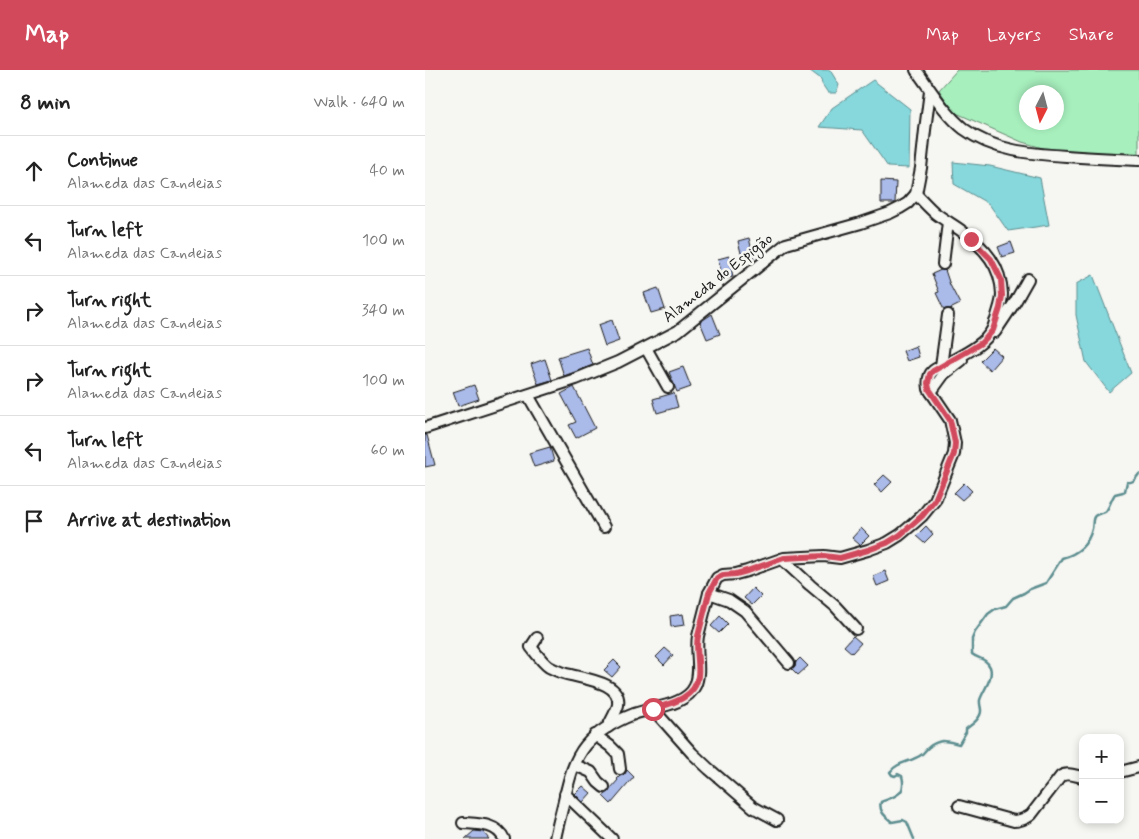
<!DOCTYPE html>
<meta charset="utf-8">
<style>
body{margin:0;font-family:Mynerve,sans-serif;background:#f6f6f6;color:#222}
.controls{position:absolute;right:15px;bottom:15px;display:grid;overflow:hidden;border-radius:10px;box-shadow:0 2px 8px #0003}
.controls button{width:45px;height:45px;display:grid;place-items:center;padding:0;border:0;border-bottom:1px solid #e0e0e0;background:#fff;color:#222;font:25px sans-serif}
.compass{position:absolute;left:594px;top:15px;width:45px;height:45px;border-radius:50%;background:#fff;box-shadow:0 2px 8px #0003;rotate:186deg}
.stop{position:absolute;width:15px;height:15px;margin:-11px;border:4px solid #d1495b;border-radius:50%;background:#fff}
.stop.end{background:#d1495b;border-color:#fff;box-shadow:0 1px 5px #0008}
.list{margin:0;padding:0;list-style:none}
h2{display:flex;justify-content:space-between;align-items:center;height:65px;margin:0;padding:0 20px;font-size:21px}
h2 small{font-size:16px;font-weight:400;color:#767676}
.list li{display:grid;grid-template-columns:32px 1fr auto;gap:15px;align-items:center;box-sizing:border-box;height:70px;padding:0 20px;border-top:1px solid #e0e0e0}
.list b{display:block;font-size:19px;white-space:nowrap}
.list p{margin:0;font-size:16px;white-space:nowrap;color:#767676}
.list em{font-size:16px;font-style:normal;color:#767676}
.icon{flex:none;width:28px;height:28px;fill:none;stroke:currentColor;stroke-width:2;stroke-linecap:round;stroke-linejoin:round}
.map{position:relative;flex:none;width:714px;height:769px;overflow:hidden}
header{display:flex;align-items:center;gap:30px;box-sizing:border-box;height:70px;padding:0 25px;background:#d1495b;color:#fff}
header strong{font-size:24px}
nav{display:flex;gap:28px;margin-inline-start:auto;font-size:18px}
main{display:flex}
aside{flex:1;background:#fff}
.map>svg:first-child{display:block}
.green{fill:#a7efbd;stroke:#62866c;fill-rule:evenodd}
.water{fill:#86d8dc;stroke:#5c8d8f}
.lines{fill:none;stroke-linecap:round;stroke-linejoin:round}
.stream{stroke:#5c8d8f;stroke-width:2.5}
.building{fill:#aabae9;stroke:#1c1c1c}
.minor-casing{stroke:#1c1c1c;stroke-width:14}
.minor{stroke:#f6f6f2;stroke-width:10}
.route{stroke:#d1495b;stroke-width:6}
.labels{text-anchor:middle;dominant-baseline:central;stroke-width:5;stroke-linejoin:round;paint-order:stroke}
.street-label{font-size:16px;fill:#1c1c1c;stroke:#f6f6f2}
</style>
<header>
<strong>Map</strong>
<nav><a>Map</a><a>Layers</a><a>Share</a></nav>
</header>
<main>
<aside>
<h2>8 min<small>Walk · 640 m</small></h2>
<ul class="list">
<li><svg class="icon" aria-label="ahead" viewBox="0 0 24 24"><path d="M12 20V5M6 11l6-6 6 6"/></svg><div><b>Continue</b><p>Alameda das Candeias</p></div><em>40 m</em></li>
<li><svg class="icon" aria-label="left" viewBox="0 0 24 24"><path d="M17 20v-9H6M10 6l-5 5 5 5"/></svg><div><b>Turn left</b><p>Alameda das Candeias</p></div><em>100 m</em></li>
<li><svg class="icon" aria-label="right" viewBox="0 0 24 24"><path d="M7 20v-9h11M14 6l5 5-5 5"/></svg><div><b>Turn right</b><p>Alameda das Candeias</p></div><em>340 m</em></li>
<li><svg class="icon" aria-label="right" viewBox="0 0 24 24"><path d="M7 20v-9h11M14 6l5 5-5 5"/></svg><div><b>Turn right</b><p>Alameda das Candeias</p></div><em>100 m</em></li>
<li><svg class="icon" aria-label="left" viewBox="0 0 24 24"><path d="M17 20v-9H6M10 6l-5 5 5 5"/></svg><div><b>Turn left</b><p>Alameda das Candeias</p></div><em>60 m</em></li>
<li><svg class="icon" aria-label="arrive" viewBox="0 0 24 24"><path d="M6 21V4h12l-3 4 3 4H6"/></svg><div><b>Arrive at destination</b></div></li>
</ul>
</aside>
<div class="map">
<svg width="714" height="769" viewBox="0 0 714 769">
<rect width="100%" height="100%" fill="#f6f6f2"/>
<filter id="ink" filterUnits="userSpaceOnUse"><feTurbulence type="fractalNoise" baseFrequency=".02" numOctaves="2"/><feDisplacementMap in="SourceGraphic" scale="10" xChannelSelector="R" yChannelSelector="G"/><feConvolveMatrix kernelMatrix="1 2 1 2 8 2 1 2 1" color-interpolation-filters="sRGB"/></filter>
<g filter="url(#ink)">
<path class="green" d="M532,0H714V85L635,83L597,72L529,42L514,20ZM602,22H632V52H602Z"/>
<g class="water">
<polygon points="384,0 405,0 414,15 411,23 403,23 397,14 396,9"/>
<polygon points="448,10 485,39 484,98 463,97 437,60 394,57 407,38"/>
<polygon points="528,92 565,96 615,108 624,155 583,161 564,134 529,114"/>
<polygon points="668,205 706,303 684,322 661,292 651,245 651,214"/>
</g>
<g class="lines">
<path class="stream" d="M489,769L482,752L478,750L467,752C461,747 453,741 456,732C470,726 482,725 477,706L473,704L470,706L467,705L465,702C472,692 486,692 496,685C499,683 501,679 504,677C507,674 514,671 518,671C523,671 529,673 534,674L541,662V659C547,654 552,652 555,645C558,640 554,636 555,630C558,620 569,608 565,597C561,588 553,589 547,584V569L550,562L563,544L570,539L581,536L588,528L599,523L605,519L621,513L637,488C653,484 663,475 667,459C668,455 667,450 669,447C671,443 677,444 680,442C684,439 686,429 690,424L698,422L700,421L702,412C709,413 710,409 714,404"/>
</g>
<g class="building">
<polygon points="456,111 471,112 470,133 456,133"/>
<polygon points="324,168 329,189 318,191 313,171"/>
<polygon points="586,172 590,183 577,187 573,177"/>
<polygon points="304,186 308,207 298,209 293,189"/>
<polygon points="516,200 520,200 525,215 535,234 525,239 521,239 519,240 511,223 514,222 507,204"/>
<polygon points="233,218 240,239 226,243 219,223"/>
<polygon points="287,244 295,264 282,269 275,252"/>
<polygon points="187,250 194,271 180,276 173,255"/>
<polygon points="491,276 494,287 482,291 478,281"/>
<polygon points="162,278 168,295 139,306 133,287"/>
<polygon points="568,278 577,286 565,300 555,291"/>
<polygon points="120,289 127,310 113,314 106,294"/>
<polygon points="258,297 266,317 252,322 244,302"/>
<polygon points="49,315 54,329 33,336 28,322"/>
<polygon points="149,317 170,358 151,368 144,355 151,352 136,324"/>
<polygon points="249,323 253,337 232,343 228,329"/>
<polygon points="0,365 2,365 10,395 0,397"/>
<polygon points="125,377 129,391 109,397 104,383"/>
<polygon points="459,405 467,412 457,422 449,415"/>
<polygon points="539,413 547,421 537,430 529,423"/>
<polygon points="501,456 508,464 499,473 491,466"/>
<polygon points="436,458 444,466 435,475 427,468"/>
<polygon points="460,501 464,511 452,516 448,506"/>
<polygon points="328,518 336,526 327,535 319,528"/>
<polygon points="258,544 260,555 246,557 245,546"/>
<polygon points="295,546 303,554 294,563 286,556"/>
<polygon points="428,566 436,573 427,583 419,576"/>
<polygon points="240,578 248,585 239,595 231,587"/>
<polygon points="375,588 383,596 373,605 367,599 370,596 371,592"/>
<polygon points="189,590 196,597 187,607 179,600"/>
<polygon points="202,700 209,707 186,734 178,726 184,722 186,718 193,710 192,709 195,706 200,704"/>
<polygon points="158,716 166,723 158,732 150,724"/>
<polygon points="49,761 58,762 64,769 40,769"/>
</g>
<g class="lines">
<defs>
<g id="minor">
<path d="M491,0C506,20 519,43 539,59C568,81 607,84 641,86C666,88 690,89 714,90"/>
<polyline points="518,194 523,152"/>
<polyline points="570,262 590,232 603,209"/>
<polyline points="221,278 243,317"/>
<polyline points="516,296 523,245"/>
<polyline points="506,322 519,304 537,290"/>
<polyline points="103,325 179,457"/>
<polyline points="0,358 151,309 193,292 253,261 361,174 436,153 465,143 475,138 483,133 491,124 496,98 500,60 505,21"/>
<polyline points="357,489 385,515 410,536 431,559"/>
<polyline points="284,523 304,530 320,541 364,593"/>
<path d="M112,568L106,577C111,583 117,592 124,597C130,600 139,604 146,605C161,609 197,613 193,635C191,643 186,650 183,657"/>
<polyline points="228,639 267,683 284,699 328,737 352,750"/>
<polyline points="170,665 185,676 193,684 195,699"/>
<polyline points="150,695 166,702 173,712 179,717"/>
<polyline points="695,702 714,697"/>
<polyline points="140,724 187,769"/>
<path d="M534,736L589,751C596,751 600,749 606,745L636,706C642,702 651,706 658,707"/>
<path d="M38,753C52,754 72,753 79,769"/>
<path d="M130,769C132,758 135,747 138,735C143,714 147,692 161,675C174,660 191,651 209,644C227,637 261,636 270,616C277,601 270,582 273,566L284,523L292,508L298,505L311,504L322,501L359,488L399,486L415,488L443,480L462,473L475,465L488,454L497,446L510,430L515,418L529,384L530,373L525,350L504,319C503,313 503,305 508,301C513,297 519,295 525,292C539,284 559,275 567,260C569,257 569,253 571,250C573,241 577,233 577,224C576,196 560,178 538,162C529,155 519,150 510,143C503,137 497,130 491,124"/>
</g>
</defs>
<use href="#minor" class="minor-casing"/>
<use href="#minor" class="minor"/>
</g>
</g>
<g class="lines" filter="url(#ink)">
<path class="route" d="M228,639C245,634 271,628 273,606C275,593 270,580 273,566L284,523L292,508L298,505L311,504L322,501L359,488L399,486L415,488L443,480L462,473L475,465L488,454L497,446L510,430L529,384L530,373L525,350L504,319L503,313L505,304L508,301L543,281L556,273L562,267L568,260L575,238L577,226L576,209L566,189L546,169"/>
</g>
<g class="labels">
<g class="street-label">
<text transform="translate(293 208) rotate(-38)">Alameda do Espigão</text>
</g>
</g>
</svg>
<div class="controls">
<button>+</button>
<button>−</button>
</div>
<svg class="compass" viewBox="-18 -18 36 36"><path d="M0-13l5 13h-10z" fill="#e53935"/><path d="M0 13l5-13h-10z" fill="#767676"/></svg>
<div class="stop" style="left:228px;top:639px"></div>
<div class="stop end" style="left:546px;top:169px"></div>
</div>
</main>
